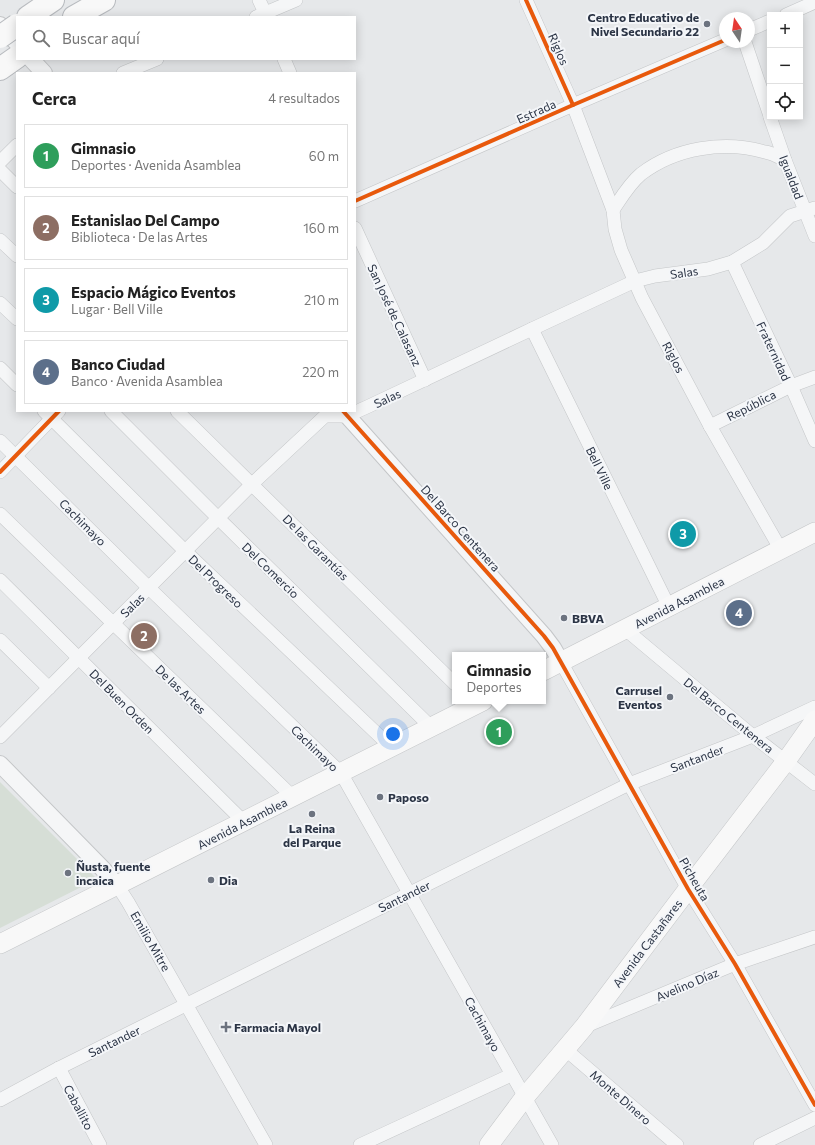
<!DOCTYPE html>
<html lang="es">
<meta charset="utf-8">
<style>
body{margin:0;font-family:Commissioner,sans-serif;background:#f6f6f6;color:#222}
.controls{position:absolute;right:12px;top:12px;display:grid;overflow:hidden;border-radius:0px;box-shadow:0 2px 10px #0003}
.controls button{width:36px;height:36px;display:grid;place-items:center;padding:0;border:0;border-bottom:1px solid #e0e0e0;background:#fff;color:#222;font:20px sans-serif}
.compass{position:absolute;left:719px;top:12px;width:36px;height:36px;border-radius:50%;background:#fff;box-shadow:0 2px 10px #0003;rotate:347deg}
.you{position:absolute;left:393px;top:734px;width:14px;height:14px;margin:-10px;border:3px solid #fff;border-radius:50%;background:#1a73e8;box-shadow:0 0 0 6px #1a73e833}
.badge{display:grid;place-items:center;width:26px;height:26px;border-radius:50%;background:#0b8043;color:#fff;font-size:13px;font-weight:700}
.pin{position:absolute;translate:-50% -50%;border:2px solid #fff;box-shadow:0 1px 4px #0006}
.popup{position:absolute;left:452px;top:652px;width:94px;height:52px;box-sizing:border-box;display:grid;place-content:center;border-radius:0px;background:#fff;filter:drop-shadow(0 1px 3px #0005);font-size:13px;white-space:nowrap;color:#767676}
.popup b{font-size:15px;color:#222}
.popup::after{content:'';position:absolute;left:50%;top:100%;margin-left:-8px;border:8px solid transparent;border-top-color:#fff}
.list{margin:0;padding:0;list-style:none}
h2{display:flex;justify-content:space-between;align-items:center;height:52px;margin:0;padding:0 16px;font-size:17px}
h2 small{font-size:13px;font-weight:400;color:#767676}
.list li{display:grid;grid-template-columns:26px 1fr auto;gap:12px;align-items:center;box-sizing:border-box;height:64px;margin:0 8px 8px;padding:0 8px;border:1px solid #e0e0e0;border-radius:0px}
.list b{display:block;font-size:15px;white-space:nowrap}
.list p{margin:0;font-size:13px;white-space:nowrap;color:#767676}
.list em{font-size:13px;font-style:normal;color:#767676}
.icon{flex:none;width:22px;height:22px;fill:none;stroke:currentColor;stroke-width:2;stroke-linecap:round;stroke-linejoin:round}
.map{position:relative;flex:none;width:815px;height:1145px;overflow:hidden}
.search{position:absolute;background:#fff;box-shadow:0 2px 10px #0003;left:16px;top:16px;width:340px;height:44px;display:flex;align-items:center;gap:10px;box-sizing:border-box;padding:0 14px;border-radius:0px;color:#767676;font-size:15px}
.panel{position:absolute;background:#fff;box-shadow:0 2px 10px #0003;left:16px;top:72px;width:340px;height:340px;border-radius:0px}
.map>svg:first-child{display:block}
.green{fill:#d6ded6}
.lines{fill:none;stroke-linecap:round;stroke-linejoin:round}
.minor-casing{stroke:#c4c6c8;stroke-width:14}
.tertiary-casing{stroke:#c4c6c8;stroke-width:18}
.secondary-casing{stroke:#c4c6c8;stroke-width:20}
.motorway-casing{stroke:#b8bbbf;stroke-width:24}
.minor{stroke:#f5f6f7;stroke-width:13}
.tertiary{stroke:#f5f6f7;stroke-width:16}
.secondary{stroke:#f8f8f8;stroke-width:19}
.motorway{stroke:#f8f8f8;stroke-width:22}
.motorway-bridge-casing{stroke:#b8bbbf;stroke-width:24;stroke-linecap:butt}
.motorway-bridge{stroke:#f8f8f8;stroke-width:22}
.cycleway-casing{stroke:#f4f6f9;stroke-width:6}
.cycleway{stroke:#e8590c;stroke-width:4}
.poi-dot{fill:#6c737f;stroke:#f4f6f9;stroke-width:1.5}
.labels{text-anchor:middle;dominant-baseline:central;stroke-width:4;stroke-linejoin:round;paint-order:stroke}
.poi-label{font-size:12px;font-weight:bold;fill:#2b3445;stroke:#f4f6f9;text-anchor:start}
.street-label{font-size:12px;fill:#2b3445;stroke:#f4f6f9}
</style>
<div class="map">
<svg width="815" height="1145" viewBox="0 0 815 1145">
<rect width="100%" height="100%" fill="#e6e8ea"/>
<polygon class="green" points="0,782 97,879 0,928"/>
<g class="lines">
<defs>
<g id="minor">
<polyline points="259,0 267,17"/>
<polyline points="526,0 573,105 613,210 615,229 621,250 642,298 710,426 781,550"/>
<polyline points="786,15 815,2"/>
<polyline points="256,17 296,0"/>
<polyline points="749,30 770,21"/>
<polyline points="745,42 770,116"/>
<polyline points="284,59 290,73"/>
<polyline points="123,73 157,59"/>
<polyline points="770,117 785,160 815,236"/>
<polyline points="0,162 17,145"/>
<polyline points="0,170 17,187"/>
<polyline points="355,201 573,105 725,40"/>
<path d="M613,210C621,198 629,184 641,174C675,148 724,140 765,152C772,153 779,157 785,160"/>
<polyline points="355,228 425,380"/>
<polyline points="0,240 17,256"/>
<polyline points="732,262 791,386 815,441"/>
<polyline points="0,303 17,319"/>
<polyline points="532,329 669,607"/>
<polyline points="0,368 17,385"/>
<polyline points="44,411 185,551 391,747"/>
<polyline points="111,411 218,518 431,727"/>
<polyline points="177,411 455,684"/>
<polyline points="710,426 791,386 815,377"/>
<polyline points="0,441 149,588 341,773 552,1145"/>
<polyline points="0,472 59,411"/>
<polyline points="0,514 293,797"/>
<polyline points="0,580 244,822"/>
<polyline points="625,629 753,736 815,784"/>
<polyline points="0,640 49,688"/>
<polyline points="561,662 688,889 735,964 815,1105"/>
<polyline points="0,737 252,484 325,416 347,416 369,406 532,329 635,281 655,276 708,269 732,262 763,243 790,216 815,208"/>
<polyline points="117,885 128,902 266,1145"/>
<polyline points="586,1026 735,964 815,937"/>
<polyline points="565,1049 677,1145"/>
<polyline points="59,1068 100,1145"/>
<polyline points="0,1100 59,1068 629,784 753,736 815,707"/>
<polyline points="360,1145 511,1075"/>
<polyline points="760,1145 815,1118"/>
</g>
<g id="tertiary">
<polyline points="0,25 17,43"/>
<polyline points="31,59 44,73"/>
<polyline points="343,411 544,636 553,648 561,662"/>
<polyline points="0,764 101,867 117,885"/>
</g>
<g id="secondary">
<polyline points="543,671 815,532"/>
<polyline points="0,944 483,701"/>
<polyline points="489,1145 524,1098 584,1027 688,889 786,761 815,720"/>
</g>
<g id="motorway">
<polyline points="28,17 53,0"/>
<polyline points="74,17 104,0"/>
<polyline points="0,69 17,57"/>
</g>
</defs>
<use href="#minor" class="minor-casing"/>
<use href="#tertiary" class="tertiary-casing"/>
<use href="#secondary" class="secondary-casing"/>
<use href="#motorway" class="motorway-casing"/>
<use href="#minor" class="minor"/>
<use href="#tertiary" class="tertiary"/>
<use href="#secondary" class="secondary"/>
<use href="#motorway" class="motorway"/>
<defs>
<polyline id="motorway-bridge" points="0,37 17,25"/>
</defs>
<use href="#motorway-bridge" class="motorway-bridge-casing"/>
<use href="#motorway-bridge" class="motorway-bridge"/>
<defs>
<g id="cycleway">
<polyline points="526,0 573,105"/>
<polyline points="355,201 573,105 725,40"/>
<polyline points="343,411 544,636 553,648 688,889 735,964 815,1105"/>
<polyline points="0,472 59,411"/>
</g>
</defs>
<use href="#cycleway" class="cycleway-casing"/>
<use href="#cycleway" class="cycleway"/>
</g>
<g class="poi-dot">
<circle cx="707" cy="24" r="4"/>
<circle cx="564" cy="618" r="4"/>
<circle cx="670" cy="697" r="4"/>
<circle cx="380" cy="797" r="4"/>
<circle cx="312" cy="814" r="4"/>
<circle cx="68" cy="873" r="4"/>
<circle cx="211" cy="880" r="4"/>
<path d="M224 1021h4v4h4v4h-4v4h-4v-4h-4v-4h4z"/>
</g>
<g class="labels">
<g class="poi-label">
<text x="699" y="17" text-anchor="end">Centro Educativo de<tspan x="699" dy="14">Nivel Secundario 22</tspan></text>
<text x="572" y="618">BBVA</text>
<text x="662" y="690" text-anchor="end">Carrusel<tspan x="662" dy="14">Eventos</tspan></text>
<text x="388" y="797">Paposo</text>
<text x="312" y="828" text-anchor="middle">La Reina<tspan x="312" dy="14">del Parque</tspan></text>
<text x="76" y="866">Ñusta, fuente<tspan x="76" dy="14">incaica</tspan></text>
<text x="219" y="880">Dia</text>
<text x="234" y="1027">Farmacia Mayol</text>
</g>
<g class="street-label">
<text transform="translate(559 49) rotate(66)">Riglos</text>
<text transform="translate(536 111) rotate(-24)">Estrada</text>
<text transform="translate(792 177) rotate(69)">Igualdad</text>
<text transform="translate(684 272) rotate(-8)">Salas</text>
<text transform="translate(395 315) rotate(65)">San José de Calasanz</text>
<text transform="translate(774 351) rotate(65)">Fraternidad</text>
<text transform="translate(674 357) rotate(62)">Riglos</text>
<text transform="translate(387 398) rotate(-25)">Salas</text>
<text transform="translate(751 405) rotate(-27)">República</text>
<text transform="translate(600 468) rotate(64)">Bell Ville</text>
<text transform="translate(83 522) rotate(45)">Cachimayo</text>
<text transform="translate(461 528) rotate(48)">Del Barco Centenera</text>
<text transform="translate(316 547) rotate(45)">De las Garantías</text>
<text transform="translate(271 570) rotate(44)">Del Comercio</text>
<text transform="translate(216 581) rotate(44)">Del Progreso</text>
<text transform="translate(679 602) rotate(-27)">Avenida Asamblea</text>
<text transform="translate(132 605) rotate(-45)">Salas</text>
<text transform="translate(181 689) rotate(44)">De las Artes</text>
<text transform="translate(122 701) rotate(45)">Del Buen Orden</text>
<text transform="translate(729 715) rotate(39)">Del Barco Centenera</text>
<text transform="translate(315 748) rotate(44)">Cachimayo</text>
<text transform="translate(697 758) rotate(-21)">Santander</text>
<text transform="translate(242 823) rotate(-27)">Avenida Asamblea</text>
<text transform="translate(695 879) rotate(60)">Picheuta</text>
<text transform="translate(404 896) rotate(-26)">Santander</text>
<text transform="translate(151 941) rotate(60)">Emilio Mitre</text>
<text transform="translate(647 943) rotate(-53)">Avenida Castañares</text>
<text transform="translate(687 984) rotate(-23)">Avelino Díaz</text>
<text transform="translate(483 1024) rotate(61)">Cachimayo</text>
<text transform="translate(114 1041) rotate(-26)">Santander</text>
<text transform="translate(621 1097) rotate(41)">Monte Dinero</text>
<text transform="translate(79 1107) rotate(62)">Caballito</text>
</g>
</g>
</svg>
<div class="controls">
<button>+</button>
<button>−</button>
<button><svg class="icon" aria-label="locate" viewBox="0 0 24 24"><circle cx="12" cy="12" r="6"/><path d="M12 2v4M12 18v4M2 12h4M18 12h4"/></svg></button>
</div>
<svg class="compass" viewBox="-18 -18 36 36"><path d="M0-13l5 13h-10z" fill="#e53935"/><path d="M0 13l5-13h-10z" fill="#767676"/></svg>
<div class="you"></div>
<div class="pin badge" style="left:499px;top:732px;background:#2e9e5b">1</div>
<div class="popup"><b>Gimnasio</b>Deportes</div>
<div class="pin badge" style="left:144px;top:636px;background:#8d6e63">2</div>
<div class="pin badge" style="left:683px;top:534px;background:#0f9aa8">3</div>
<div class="pin badge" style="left:739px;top:613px;background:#5c6f8a">4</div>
<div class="search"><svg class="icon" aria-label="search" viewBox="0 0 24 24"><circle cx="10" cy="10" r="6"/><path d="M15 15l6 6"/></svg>Buscar aquí</div>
<section class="panel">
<h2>Cerca<small>4 resultados</small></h2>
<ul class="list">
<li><span class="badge" style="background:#2e9e5b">1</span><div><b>Gimnasio</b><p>Deportes · Avenida Asamblea</p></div><em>60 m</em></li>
<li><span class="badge" style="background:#8d6e63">2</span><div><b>Estanislao Del Campo</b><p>Biblioteca · De las Artes</p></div><em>160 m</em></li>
<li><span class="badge" style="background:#0f9aa8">3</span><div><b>Espacio Mágico Eventos</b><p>Lugar · Bell Ville</p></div><em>210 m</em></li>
<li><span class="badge" style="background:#5c6f8a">4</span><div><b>Banco Ciudad</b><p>Banco · Avenida Asamblea</p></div><em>220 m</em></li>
</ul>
</section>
</div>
